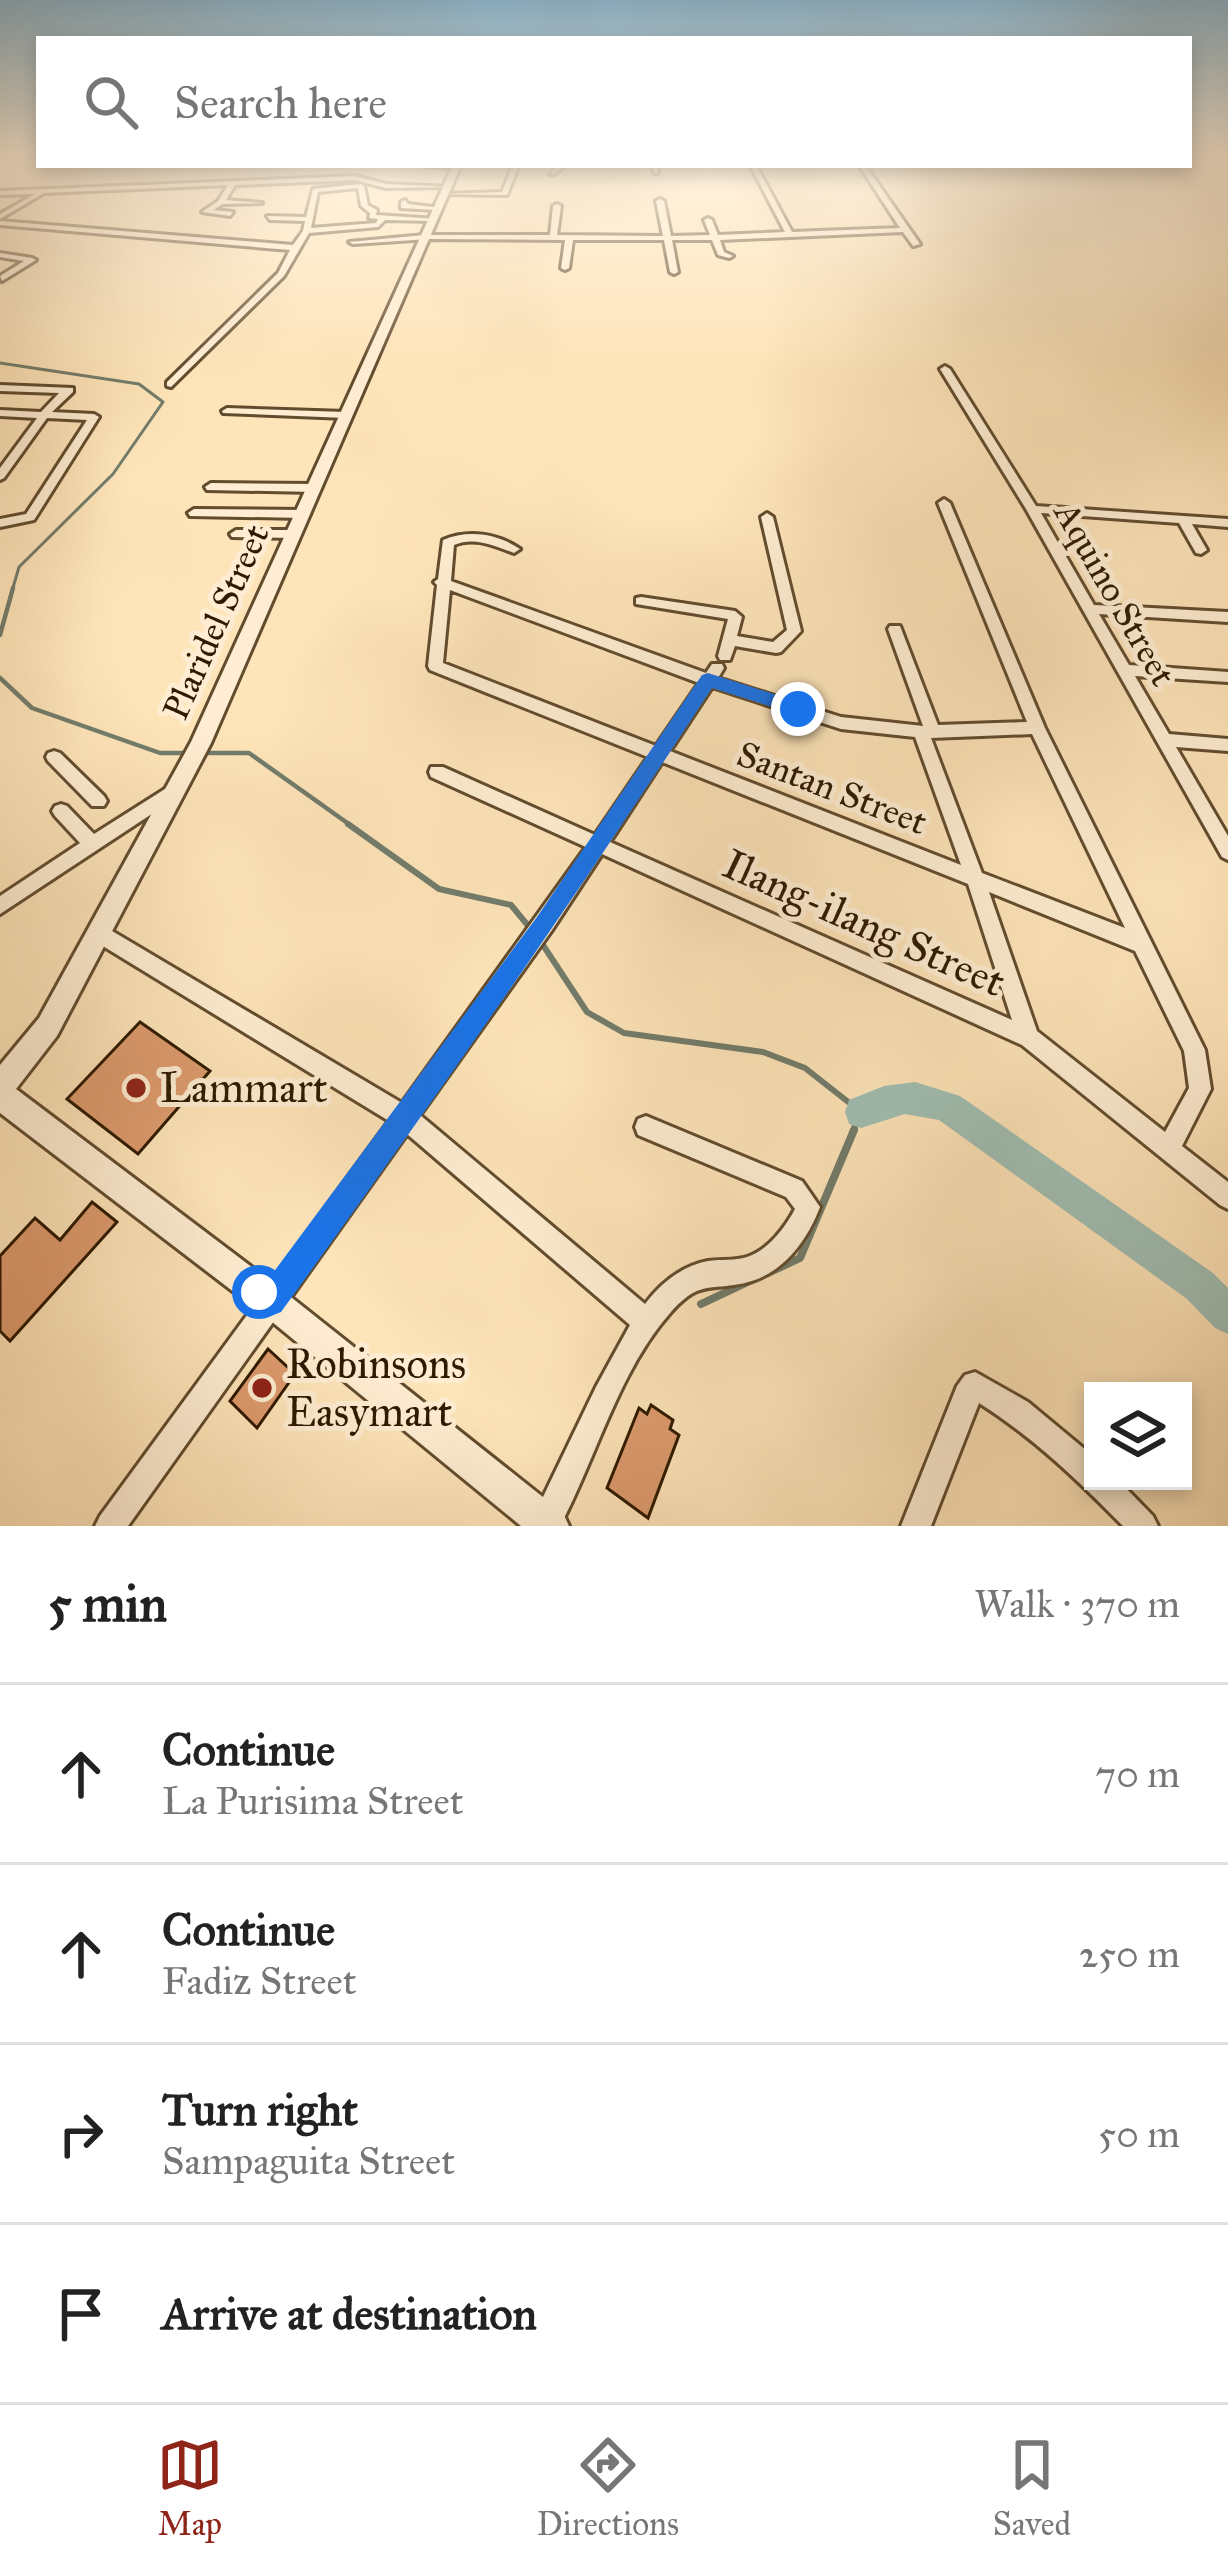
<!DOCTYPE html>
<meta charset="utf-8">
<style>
body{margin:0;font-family:"IM FELL Great Primer",serif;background:#f6f6f6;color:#222}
.controls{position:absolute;right:36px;bottom:36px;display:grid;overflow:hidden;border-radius:0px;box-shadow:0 6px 18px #0003}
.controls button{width:108px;height:108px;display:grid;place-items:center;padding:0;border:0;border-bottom:3px solid #e0e0e0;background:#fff;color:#222;font:60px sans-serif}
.stop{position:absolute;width:36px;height:36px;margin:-27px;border:9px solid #1a73e8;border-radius:50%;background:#fff}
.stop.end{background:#1a73e8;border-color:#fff;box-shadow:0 3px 12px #0008}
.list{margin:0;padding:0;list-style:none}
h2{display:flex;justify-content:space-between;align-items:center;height:156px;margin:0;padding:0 48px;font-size:51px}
h2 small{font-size:39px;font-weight:400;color:#767676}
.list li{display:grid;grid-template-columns:78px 1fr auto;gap:36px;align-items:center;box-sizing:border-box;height:180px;padding:0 48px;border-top:3px solid #e0e0e0}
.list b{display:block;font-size:45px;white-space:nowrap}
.list p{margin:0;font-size:39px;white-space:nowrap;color:#767676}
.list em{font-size:39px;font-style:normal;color:#767676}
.icon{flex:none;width:66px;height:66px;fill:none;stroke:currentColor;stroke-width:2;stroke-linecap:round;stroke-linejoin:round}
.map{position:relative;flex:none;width:1228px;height:1526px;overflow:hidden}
.search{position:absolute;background:#fff;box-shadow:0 6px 18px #0003;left:36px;right:36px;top:36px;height:132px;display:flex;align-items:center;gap:30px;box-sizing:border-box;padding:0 42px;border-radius:0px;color:#767676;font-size:45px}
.sheet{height:876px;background:#fff}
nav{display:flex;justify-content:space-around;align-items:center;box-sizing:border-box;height:168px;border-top:3px solid #e0e0e0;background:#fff;font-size:33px;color:#767676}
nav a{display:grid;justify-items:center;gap:6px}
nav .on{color:#8f2418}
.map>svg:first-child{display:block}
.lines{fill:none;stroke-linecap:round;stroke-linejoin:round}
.stream-far3{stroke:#727c6b;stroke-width:3}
.stream-far2{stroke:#727c6b;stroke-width:4.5}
.stream-far1{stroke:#727c6b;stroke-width:6}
.stream{stroke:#727c6b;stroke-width:8}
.river{fill:#a0beb3;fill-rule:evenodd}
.building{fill:#dc9a6d;stroke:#2e1a00;stroke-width:3}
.minor-casing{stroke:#624c2e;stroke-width:6}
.tertiary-casing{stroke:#624c2e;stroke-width:6}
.minor{fill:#feedd2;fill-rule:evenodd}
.tertiary{fill:#feedd2;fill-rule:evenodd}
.route{fill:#1a73e8}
.poi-dot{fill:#8f2418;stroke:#feedd2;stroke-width:4.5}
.labels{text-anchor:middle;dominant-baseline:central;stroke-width:10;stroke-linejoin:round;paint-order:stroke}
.street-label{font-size:36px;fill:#2e1a00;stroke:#feedd2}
.near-street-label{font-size:42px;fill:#2e1a00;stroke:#feedd2}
.near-poi-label{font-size:42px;fill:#2e1a00;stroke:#feedd2;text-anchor:start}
</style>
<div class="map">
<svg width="1228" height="1526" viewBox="0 0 1228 1526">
<rect width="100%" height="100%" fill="#fee4b9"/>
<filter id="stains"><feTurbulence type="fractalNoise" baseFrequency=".00167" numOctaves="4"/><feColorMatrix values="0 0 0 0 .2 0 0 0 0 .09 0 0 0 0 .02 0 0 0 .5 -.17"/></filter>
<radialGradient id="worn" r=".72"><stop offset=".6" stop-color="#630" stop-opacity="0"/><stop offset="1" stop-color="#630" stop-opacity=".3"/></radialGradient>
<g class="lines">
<polyline class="stream-far3" points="0,363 139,384 163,402 113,474 19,567 12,591"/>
<g class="stream-far2">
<polyline points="0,635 13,588"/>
<polyline points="0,678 32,708 160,753 190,753"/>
<polyline points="202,753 249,753 353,827"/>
</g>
<g class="stream-far1">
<polyline points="348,824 439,889 511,905 530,928"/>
<polyline points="541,942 587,1012 624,1033 763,1052 805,1068 861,1112 852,1133"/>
</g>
<g class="stream">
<polyline points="768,1273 800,1258 854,1130"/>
<polyline points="701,1304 752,1280"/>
</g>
<polygon class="river" points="915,1082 960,1096 1213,1273 1228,1288 1228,1334 1215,1328 1187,1299 939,1120 905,1114 861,1128 849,1124 845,1112 849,1100 884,1086"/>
</g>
<g class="building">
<polygon points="140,1022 210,1071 138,1154 67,1099"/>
<polygon points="92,1202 117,1222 10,1341 0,1331 0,1256 35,1218 60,1240"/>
<polygon points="268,1349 295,1374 257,1428 230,1401"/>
<polygon points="651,1405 673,1420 670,1429 679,1435 648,1518 607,1488 639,1408 647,1414"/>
</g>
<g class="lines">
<defs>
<g id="minor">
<polygon points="460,165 457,168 423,166 423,165"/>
<polygon points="513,165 519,165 507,195 441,194 502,192"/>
<polygon points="559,165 566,165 554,174 550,174"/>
<polygon points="652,165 658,165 658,173 654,173"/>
<polygon points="750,165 756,165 792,232 900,228 859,165 865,165 920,244 913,246 903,232 720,240 724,252 733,256 729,258 718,255 712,240 672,240 678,272 674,274 670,272 664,240 573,240 569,268 565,270 561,268 565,240 429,239 353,244 349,242 425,235 550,235 553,206 557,204 561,206 557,235 663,236 656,201 660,199 664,201 671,236 710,235 704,220 708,218 712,220 718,235 785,232"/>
<polygon points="355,176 386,184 451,187 386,188 355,180 235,185 226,200 262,203 223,204 213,210 233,212 230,216 202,212 218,201 228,185 44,193 0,219 0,214 35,194 0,195 0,191"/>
<path d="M361,184L364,186L368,205L377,210L376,215L437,219L433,221L385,220L378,227L309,233L284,276L171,387L167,386V382L278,273L290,250L0,225V221L293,245L303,231L305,221L270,220L267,216L306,217L313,189ZM358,188L361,206L370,213L369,218L378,219L376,223L311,228L318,192Z"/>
<polygon points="405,200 408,204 441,208 437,210 401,208 401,202"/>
<polygon points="0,253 32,258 36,260 2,281 0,276 24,261 0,257"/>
<polygon points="945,366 950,369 1036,506 1228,519 1228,527 1192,524 1207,550 1201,554 1196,553 1179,523 1041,513 1094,605 1228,612 1228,622 1099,614 1129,665 1228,672 1228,682 1135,676 1169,734 1228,739 1228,751 1176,747 1228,836 1228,860 1222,857 1026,509 940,369"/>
<polygon points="0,385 73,388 73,392 52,412 94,414 99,417 34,520 0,527 0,519 26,514 87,420 47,418 4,478 0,480 0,468 37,418 0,416 0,410 41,412 59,393 0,391"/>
<polygon points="227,408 346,412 351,415 346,418 223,413 222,411"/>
<polygon points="211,483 315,484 321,488 315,492 207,490 205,487"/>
<path d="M944,499L950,503L1045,728L1205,1050L1211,1089L1182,1146L1228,1182V1209L1220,1205L1022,1045L602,854L552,930L420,1115L645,1304C661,1283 682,1266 708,1261C721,1259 735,1261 747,1257C768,1250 785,1228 795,1209L786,1197L638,1135L635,1127L638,1119L646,1116L802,1181L820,1207C807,1241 783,1274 745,1283C708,1291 700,1280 671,1312C619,1370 596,1458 560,1526H529L596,1387L630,1325L407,1134L128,1526H95L100,1516L389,1121L93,940L90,934L93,928L100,925L107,928L402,1103L586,847L431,777L429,772L431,767H443L595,835L648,757L430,670L428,666L437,585L434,582L438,579L443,540C469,529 498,534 520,549L514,553C494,546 475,536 454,545L451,581L706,673L712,664H722L724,668L718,678L841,717L923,726L888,629L890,626H900L938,725L1027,722L938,503ZM450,590L699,683L656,746L443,663ZM712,687L841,729L915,737L961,865L670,751ZM1032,734L1125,928L982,873L931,738ZM662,762L968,884L1012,1020L610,842ZM989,892L1135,951L1184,1051L1189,1088L1165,1132L1037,1031Z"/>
<polygon points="194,509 304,510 310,514 304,518 190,516 188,513"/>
<polygon points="767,513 773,517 801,631 781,652 776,653 735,646 730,660 720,660 718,656 728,619 636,604 636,598 641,597 735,611 742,617 737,636 773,642 787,630 761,517"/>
<polygon points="236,530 295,530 301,534 295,538 232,537 230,534"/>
<polygon points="54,751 60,753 104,796 107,801 104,806 92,806 48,761 46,757 48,753"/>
<polygon points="176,782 182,784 184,789 182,794 0,914 0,896 80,843 55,816 52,811 55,806 61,804 67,806 94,834"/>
<path d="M975,1372L1028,1402L1093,1456V1481H1119L1153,1516L1158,1526H1123C1078,1480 1034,1438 979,1403L931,1526H901L957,1386L965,1375Z"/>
</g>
<polygon id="tertiary" points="453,165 461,165 211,743 57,1036 16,1089 282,1290 563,1513 569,1526 521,1526 260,1312 0,1113 0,1065 39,1018 191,742"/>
</defs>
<use href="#minor" class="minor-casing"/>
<use href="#tertiary" class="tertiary-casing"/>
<use href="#minor" class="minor"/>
<use href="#tertiary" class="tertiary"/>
</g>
<linearGradient id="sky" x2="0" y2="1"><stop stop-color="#8bb8d3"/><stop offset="0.42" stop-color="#fff3e0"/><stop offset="1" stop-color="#fff3e0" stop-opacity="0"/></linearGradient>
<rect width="1228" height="369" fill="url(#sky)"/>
<path class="route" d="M708,673L805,704L807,709L798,715L712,688C574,900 430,1107 281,1312L271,1316L248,1303L244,1292L248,1282L259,1277L267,1281L537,917L702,675Z"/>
<g class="poi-dot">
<circle cx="136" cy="1088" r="12"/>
<circle cx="262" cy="1388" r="12"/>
</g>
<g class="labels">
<g class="street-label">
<text transform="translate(1115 594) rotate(60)">Aquino Street</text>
<text transform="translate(216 622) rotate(-66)">Plaridel Street</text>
<text transform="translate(832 788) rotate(21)">Santan Street</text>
</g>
<g class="near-street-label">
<text transform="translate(864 923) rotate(24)">Ilang-ilang Street</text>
</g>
<g class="near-poi-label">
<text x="160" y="1088">Lammart</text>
<text x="286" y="1364">Robinsons<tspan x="286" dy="48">Easymart</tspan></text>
</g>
</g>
<rect width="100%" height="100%" filter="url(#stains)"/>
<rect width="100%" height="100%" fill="url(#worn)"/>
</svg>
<div class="controls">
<button><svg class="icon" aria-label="layers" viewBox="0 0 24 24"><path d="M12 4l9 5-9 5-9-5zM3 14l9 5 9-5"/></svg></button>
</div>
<div class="stop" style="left:259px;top:1292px"></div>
<div class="stop end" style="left:798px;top:709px"></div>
<div class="search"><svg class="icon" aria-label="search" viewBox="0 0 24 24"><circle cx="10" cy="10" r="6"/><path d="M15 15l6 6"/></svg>Search here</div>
</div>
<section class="sheet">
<h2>5 min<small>Walk · 370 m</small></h2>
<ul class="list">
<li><svg class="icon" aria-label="ahead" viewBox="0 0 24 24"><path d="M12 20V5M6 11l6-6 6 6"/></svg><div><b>Continue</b><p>La Purisima Street</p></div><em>70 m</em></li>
<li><svg class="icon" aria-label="ahead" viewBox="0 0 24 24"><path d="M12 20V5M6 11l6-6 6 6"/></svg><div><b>Continue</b><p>Fadiz Street</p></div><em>250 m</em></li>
<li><svg class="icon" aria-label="right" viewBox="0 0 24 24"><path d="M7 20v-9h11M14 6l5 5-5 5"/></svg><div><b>Turn right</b><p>Sampaguita Street</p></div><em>50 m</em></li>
<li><svg class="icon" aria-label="arrive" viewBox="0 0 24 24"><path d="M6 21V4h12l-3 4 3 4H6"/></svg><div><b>Arrive at destination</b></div></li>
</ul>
</section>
<nav>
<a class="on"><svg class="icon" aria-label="map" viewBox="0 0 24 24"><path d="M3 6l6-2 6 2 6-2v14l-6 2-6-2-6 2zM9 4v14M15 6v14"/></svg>Map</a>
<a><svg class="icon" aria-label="directions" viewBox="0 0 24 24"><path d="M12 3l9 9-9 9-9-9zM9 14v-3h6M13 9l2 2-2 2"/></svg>Directions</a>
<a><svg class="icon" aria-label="saved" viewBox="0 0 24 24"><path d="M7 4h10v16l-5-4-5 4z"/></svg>Saved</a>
</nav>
